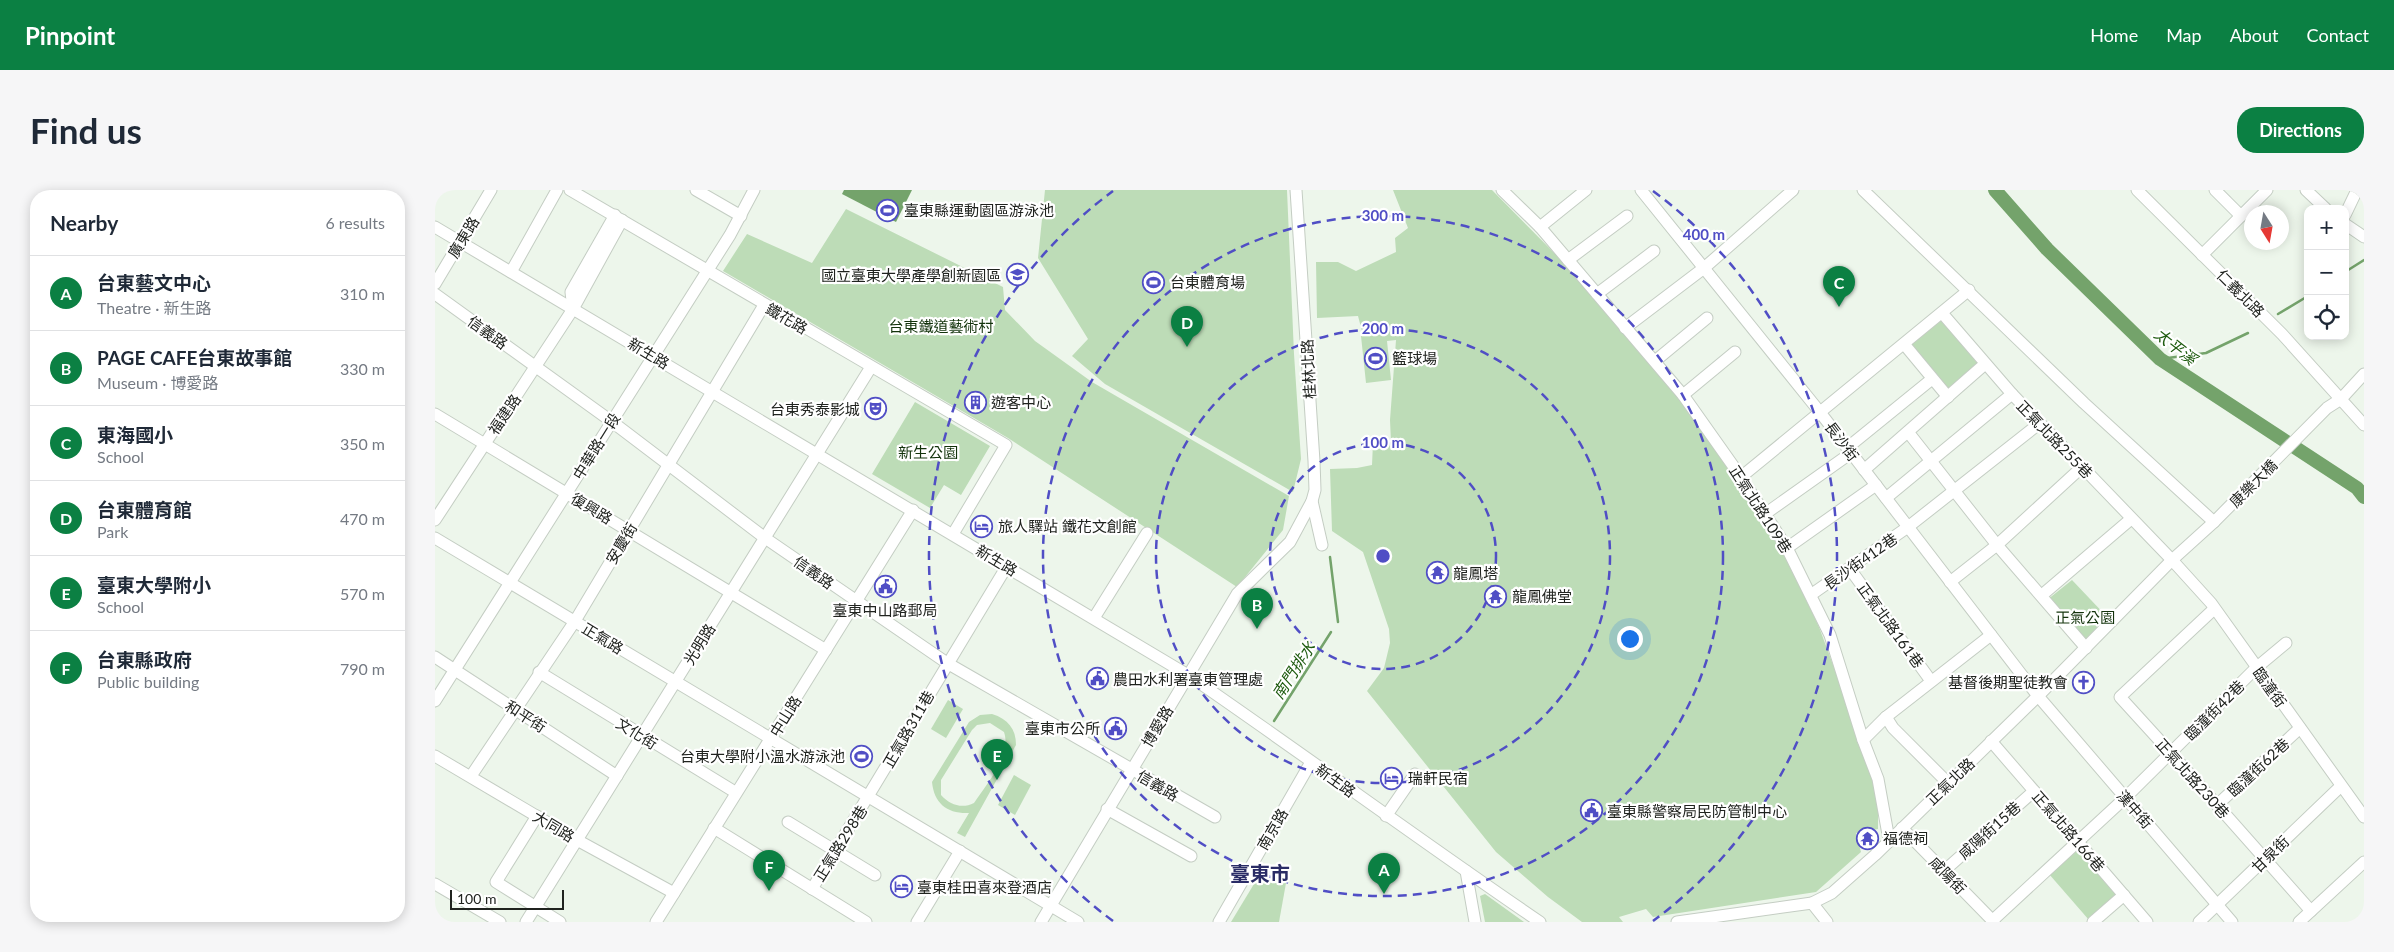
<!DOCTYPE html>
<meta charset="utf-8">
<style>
body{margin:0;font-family:Lato,"Noto Sans TC",sans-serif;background:#f6f6f7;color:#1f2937}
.controls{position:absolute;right:15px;top:15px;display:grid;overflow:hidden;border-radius:10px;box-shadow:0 2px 12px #0003}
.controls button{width:45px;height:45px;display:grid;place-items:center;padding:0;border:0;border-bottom:1px solid #e0e1e3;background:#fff;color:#1f2937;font:25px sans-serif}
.compass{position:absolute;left:1809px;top:15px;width:45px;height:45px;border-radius:50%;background:#fff;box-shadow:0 2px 12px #0003;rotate:169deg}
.scale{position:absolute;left:15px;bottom:12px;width:114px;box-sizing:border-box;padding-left:5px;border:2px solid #20231f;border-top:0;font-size:14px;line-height:18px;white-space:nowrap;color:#20231f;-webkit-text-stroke:4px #fff;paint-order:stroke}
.you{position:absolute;left:1194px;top:448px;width:18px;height:18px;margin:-12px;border:4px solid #fff;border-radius:50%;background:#1a73e8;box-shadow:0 0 0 8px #1a73e833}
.badge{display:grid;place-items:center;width:32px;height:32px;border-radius:50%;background:#0b8043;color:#fff;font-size:16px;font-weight:700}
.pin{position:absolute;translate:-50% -41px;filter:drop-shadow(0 1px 2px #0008)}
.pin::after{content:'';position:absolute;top:26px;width:18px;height:15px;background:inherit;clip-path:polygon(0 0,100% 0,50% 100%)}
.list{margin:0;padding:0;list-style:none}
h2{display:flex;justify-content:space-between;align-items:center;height:65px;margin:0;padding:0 20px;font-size:21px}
h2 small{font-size:16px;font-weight:400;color:#747a83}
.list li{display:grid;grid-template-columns:32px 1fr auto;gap:15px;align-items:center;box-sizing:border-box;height:75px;padding:0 20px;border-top:1px solid #e0e1e3}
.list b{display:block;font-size:19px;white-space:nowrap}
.list p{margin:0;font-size:16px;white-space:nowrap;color:#747a83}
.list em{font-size:16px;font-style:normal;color:#747a83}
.icon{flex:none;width:28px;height:28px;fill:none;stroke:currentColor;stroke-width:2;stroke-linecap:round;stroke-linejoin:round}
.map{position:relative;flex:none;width:1929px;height:732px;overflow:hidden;border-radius:20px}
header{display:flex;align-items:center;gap:30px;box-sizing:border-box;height:70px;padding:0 25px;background:#0b8043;color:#fff}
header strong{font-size:24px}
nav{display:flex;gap:28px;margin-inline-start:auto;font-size:18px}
.intro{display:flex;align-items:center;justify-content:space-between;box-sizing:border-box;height:120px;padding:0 30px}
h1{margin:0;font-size:35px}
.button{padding:12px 22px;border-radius:20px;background:#0b8043;color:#fff;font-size:18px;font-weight:700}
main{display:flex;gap:30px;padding:0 30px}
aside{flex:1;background:#fff;border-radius:20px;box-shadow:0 2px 12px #0003}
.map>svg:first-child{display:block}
.green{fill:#bddcb7;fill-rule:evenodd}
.water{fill:#74a36b}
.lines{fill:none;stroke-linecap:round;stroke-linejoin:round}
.stream{stroke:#74a36b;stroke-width:2.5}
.river{stroke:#74a36b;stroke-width:14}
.minor-casing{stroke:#c4cdc3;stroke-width:13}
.minor{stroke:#fff;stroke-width:11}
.ring{fill:none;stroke:#504ec5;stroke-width:2.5;stroke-dasharray:9 6}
.labels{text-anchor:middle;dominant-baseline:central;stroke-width:4.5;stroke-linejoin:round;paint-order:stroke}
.poi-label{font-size:15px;fill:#20231f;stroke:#fff;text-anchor:start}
.street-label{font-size:15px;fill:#20231f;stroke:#fff}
.park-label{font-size:15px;fill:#13330c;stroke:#fff}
.water-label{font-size:16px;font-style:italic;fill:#1e5b0f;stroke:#fff}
.district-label{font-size:20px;font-weight:bold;fill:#2a2c66;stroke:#fff}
.centre{fill:#504ec5;stroke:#fff;stroke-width:2.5}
.ring-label{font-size:15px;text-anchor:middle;font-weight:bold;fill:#504ec5;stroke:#fff;stroke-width:4.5;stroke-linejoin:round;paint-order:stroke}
</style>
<header>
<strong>Pinpoint</strong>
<nav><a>Home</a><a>Map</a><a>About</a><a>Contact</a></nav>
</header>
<div class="intro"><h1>Find us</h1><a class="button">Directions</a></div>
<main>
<aside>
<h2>Nearby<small>6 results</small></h2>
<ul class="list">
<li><span class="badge">A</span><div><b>台東藝文中心</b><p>Theatre · 新生路</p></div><em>310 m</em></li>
<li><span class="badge">B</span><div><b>PAGE CAFE台東故事館</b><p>Museum · 博愛路</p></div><em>330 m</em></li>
<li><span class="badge">C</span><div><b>東海國小</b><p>School</p></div><em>350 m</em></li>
<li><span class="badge">D</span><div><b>台東體育館</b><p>Park</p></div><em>470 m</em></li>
<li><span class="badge">E</span><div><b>臺東大學附小</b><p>School</p></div><em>570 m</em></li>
<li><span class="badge">F</span><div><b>台東縣政府</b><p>Public building</p></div><em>790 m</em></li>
</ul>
</aside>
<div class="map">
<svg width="1929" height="732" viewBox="0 0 1929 732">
<rect width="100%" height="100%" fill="#edf6eb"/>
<g class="green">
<polygon points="610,0 852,0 859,164 866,269 858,302 670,194 637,166 653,149 603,68"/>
<polygon points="958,0 1057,0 1137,81 1248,212 1347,359 1384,437 1417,526 1443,607 1443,639 1421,643 1426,662 1381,702 1218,727 1211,719 1184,727 1188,732 1147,732 1113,707 1061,662 932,501 949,478 955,453 954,439 928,362 897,341 895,279 922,278 937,275 938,253 956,252 955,230 961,150 952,151 956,190 931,193 926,146 928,145 923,126 882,128 881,72 903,72 921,81 961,62 960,48 973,38"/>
<polygon points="411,19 568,97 570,120 600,151 657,192 854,306 848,340 802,397 573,248 288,81 312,44 377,73"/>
<polygon points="1507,129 1545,175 1511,202 1474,156"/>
<polygon points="480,212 555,256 526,305 509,295 495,318 437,284"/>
<polygon points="1637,390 1674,429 1649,451 1612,410"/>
<polygon points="513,510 528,519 511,548 496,539"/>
<path d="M557,524C573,529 581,539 581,555L530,647L522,643L534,623C513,624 499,614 497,592L534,532L545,525ZM555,533L569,542C577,566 552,593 539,613C527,619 515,615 506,605V590L537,540L542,535Z"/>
<polygon points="579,585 596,595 580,625 563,615"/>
<polygon points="1643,659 1683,704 1654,730 1614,684"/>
<polygon points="822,689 851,693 844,732 796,732"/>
<polygon points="1050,704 1089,732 1050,732 1045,706"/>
</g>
<polygon class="water" points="409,0 477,0 461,32 407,4"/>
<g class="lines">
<g class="stream">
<polyline points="1910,82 1929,70"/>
<polyline points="1843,124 1873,106"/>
<polyline points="1725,169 1771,163 1813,143"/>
<polyline points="895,367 903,432"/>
<polyline points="839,531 896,442"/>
</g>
<polyline class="river" points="1560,0 1612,59 1725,169 1922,298 1929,307"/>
<defs>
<g id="minor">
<polyline points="135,0 571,255 518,344"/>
<polyline points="261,0 306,26"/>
<polyline points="1067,0 1105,37 1248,205 1306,287 1352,358 1395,445 1428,550 1443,589 1454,650"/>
<polyline points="1206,0 1384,221 1603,506 1797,732"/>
<polyline points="1428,0 1649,213 1779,332"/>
<polyline points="1702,0 1847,144 1929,235"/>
<polyline points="1780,0 1806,26"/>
<polyline points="1871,0 1891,19"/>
<polyline points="1910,25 1922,0"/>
<polyline points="1910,34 1929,47"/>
<path d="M0,37L753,485C871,566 986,651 1105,732"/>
<polyline points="1105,37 1151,0"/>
<polyline points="1767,65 1832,0"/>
<polyline points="1133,70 1192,26"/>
<polyline points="76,82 122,0"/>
<polyline points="0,94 56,0"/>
<polyline points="0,104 176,231 330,348 512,473 780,627"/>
<polyline points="1162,104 1219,61"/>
<polyline points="138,119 136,102 180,25"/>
<polyline points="1507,123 1577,204 1737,370 1776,413 1929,627"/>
<polyline points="1190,138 1269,78 1358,0"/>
<polyline points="1469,154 1513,207"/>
<polyline points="1220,171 1272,128"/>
<polyline points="1248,205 1300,162"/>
<polyline points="0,224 391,460"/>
<polyline points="1473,242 1562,355 1651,458"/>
<polyline points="1412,258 1497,189"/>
<polyline points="1429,280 1550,174"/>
<polyline points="1306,287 1534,100"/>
<polyline points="1451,308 1577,204"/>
<polyline points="877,311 887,355"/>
<polyline points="1330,324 1416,263"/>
<polyline points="0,330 138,119 187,30"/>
<polyline points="0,348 643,732"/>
<polyline points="1352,358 1441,295"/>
<polyline points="1415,379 1496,491"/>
<polyline points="1515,392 1562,355 1647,277"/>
<polyline points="1377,404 1473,337 1605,233"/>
<polyline points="1607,405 1696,329"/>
<polyline points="1779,419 1685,507 1736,563 1876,721"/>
<polyline points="659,428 712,343"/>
<polyline points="0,467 182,586"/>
<polyline points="104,482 300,602"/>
<polyline points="0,511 295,45 319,0"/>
<polyline points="1451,527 1458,538 1513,593"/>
<polyline points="1428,550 1451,527 1556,445"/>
<polyline points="1556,551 1712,732"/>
<polyline points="0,566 142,650 239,703"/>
<polyline points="36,586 140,431 329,115"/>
<polyline points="1782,615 1865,538"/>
<polyline points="672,619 756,666"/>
<polyline points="102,626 61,692 125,732"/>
<polyline points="951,626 980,584"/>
<polyline points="353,632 440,685"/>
<polyline points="279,638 431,732"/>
<polyline points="1467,638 1559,732"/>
<polyline points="1510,680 1599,601"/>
<polyline points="1031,681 1040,732"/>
<polyline points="0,694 65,732"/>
<polyline points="377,699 572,376"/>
<polyline points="1377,713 1392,732"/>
<polyline points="1558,730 1690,608 1821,478 1851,453"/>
<polyline points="91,732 436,177"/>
<polyline points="221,732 478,320"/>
<polyline points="482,732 525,661"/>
<polyline points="606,732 802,404 855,352 877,311 880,300 879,271 861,0"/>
<polyline points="784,732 876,572"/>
<polyline points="1242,732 1377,713 1397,703 1440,665 1603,506 1737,370 1779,332 1892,218 1906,209 1929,184"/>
<polyline points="1658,732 1689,705"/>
<polyline points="1764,732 1906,596"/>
<polyline points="1864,732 1929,672"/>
</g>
</defs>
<use href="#minor" class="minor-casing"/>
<use href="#minor" class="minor"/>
</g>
<g class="ring">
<circle cx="948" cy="366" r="113"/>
<circle cx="948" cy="366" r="227"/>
<circle cx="948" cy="366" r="340"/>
<path d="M678 731A454 454 0 0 1 678 1M1218 1A454 454 0 0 1 1218 731"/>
</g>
<defs>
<symbol id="stadium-ring" viewBox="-11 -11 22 22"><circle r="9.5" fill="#fff" stroke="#504ec5" stroke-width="1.5"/><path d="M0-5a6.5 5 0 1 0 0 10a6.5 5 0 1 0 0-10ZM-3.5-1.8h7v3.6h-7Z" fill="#504ec5"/></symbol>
<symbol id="school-ring" viewBox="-11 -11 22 22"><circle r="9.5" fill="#fff" stroke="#504ec5" stroke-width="1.5"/><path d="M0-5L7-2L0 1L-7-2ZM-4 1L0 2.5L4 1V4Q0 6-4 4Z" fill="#504ec5"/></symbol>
<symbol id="building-ring" viewBox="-11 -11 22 22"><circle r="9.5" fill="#fff" stroke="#504ec5" stroke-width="1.5"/><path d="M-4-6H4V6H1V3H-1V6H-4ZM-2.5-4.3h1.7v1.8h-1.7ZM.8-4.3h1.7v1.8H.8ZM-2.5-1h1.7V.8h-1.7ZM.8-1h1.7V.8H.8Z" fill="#504ec5"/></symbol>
<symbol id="theatre-ring" viewBox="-11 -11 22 22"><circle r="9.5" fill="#fff" stroke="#504ec5" stroke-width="1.5"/><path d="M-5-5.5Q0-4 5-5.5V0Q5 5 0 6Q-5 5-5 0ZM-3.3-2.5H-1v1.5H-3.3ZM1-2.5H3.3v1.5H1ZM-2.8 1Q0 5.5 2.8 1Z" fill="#504ec5"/></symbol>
<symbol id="hotel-ring" viewBox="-11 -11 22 22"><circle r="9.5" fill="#fff" stroke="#504ec5" stroke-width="1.5"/><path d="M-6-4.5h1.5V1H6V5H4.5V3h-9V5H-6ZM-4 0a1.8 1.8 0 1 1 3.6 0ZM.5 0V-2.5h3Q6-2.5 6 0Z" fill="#504ec5"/></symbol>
<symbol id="temple-ring" viewBox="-11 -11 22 22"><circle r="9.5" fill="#fff" stroke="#504ec5" stroke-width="1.5"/><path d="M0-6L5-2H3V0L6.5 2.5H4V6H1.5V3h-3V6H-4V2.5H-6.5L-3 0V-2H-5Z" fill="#504ec5"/></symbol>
<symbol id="civic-ring" viewBox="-11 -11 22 22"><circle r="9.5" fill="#fff" stroke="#504ec5" stroke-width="1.5"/><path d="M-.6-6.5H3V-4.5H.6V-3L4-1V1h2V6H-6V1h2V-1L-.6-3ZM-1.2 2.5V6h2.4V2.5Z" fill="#504ec5"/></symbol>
<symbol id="church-ring" viewBox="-11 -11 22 22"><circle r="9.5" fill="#fff" stroke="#504ec5" stroke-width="1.5"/><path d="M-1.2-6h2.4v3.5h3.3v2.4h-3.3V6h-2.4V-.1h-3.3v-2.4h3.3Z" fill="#504ec5"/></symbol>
</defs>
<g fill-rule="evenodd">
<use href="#stadium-ring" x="440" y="8" width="25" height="25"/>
<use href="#school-ring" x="570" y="72" width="25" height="25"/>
<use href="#stadium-ring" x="706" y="80" width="25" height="25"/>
<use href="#stadium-ring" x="928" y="156" width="25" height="25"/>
<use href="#building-ring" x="528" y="200" width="25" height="25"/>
<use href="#theatre-ring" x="428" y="206" width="25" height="25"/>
<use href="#hotel-ring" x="534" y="324" width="25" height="25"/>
<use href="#temple-ring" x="990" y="370" width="25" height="25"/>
<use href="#civic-ring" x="438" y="384" width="25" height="25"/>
<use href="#temple-ring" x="1048" y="394" width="25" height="25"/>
<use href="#civic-ring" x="650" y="476" width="25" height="25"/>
<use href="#church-ring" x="1636" y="480" width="25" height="25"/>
<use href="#civic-ring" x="668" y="526" width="25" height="25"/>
<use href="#stadium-ring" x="414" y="554" width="25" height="25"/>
<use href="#hotel-ring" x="944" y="576" width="25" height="25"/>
<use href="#civic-ring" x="1144" y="608" width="25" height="25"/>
<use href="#temple-ring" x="1420" y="636" width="25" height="25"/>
<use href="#hotel-ring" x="454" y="684" width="25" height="25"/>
</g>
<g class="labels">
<g class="poi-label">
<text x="469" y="20">臺東縣運動園區游泳池</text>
<text x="566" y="85" text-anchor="end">國立臺東大學產學創新園區</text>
<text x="735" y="92">台東體育場</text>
<text x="957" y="168">籃球場</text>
<text x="556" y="212">遊客中心</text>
<text x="425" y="219" text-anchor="end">台東秀泰影城</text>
<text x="563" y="336">旅人驛站 鐵花文創館</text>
<text x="1018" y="383">龍鳳塔</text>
<text x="1077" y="406">龍鳳佛堂</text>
<text x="450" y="420" text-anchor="middle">臺東中山路郵局</text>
<text x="678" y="489">農田水利署臺東管理處</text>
<text x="1633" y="492" text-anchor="end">基督後期聖徒教會</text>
<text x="665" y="538" text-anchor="end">臺東市公所</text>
<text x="410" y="566" text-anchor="end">台東大學附小溫水游泳池</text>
<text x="973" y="588">瑞軒民宿</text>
<text x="1172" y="621">臺東縣警察局民防管制中心</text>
<text x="1448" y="648">福德祠</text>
<text x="482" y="697">臺東桂田喜來登酒店</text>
</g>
<g class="street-label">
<text transform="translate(28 47) rotate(-59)">廣東路</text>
<text transform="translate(1806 103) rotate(45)">仁義北路</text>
<text transform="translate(352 128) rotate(30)">鐵花路</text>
<text transform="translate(53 142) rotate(36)">信義路</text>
<text transform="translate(214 163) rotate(31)">新生路</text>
<text transform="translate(873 179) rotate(-93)">桂林北路</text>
<text transform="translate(69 224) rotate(-56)">福建路</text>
<text transform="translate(1620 249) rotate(46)">正氣北路255巷</text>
<text transform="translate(1407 251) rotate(53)">長沙街</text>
<text transform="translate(161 256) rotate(-58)">中華路一段</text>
<text transform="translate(1818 293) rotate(-45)">康樂大橋</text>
<text transform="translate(157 318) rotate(31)">復興路</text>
<text transform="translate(1326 319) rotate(57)">正氣北路109巷</text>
<text transform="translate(186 353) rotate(-59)">安慶街</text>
<text transform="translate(562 370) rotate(31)">新生路</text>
<text transform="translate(1425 371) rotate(-35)">長沙街412巷</text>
<text transform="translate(379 382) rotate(35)">信義路</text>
<text transform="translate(1456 435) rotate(54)">正氣北路161巷</text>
<text transform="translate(168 448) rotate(31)">正氣路</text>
<text transform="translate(264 454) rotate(-58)">光明路</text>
<text transform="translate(1835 497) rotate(54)">臨潼街</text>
<text transform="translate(1779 520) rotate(-45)">臨潼街42巷</text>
<text transform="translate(91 526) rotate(33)">和平街</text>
<text transform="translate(350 526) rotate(-58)">中山路</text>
<text transform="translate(722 536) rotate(-59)">博愛路</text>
<text transform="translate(473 539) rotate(-60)">正氣路311巷</text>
<text transform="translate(202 543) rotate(32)">文化街</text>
<text transform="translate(1823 577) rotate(-43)">臨潼街62巷</text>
<text transform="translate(1758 588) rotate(48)">正氣北路230巷</text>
<text transform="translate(901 590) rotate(36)">新生路</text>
<text transform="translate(1515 591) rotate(-44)">正氣北路</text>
<text transform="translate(723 595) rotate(30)">信義路</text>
<text transform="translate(1700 619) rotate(49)">漢中街</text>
<text transform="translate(119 636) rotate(31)">大同路</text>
<text transform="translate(837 639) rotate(-60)">南京路</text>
<text transform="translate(1554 640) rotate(-42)">咸陽街15巷</text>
<text transform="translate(1634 641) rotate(49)">正氣北路166巷</text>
<text transform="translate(405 653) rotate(-58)">正氣路298巷</text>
<text transform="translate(1835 664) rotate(-44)">甘泉街</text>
<text transform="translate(1513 685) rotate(46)">咸陽街</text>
</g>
<g class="park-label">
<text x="506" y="136">台東鐵道藝術村</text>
<text x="493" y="262">新生公園</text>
<text x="1650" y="427">正氣公園</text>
</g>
<g class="water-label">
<text transform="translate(1741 156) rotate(38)">太平溪</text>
<text transform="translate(858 480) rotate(-57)">南門排水</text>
</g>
<g class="district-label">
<text x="825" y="683">臺東市</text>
</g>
</g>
<circle cx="948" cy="366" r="8" class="centre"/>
<g class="ring-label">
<text x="948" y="31">300 m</text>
<text x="1269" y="50">400 m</text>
<text x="948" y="144">200 m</text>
<text x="948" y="258">100 m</text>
</g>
</svg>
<div class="controls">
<button>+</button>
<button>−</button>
<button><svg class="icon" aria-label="locate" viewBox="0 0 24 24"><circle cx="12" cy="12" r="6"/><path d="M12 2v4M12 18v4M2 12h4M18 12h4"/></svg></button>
</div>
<svg class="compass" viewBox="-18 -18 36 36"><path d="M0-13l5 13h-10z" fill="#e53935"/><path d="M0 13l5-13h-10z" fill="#747a83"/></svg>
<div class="scale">100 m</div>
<div class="you"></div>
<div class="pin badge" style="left:949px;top:704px">A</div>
<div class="pin badge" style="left:822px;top:439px">B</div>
<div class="pin badge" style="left:1404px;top:117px">C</div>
<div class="pin badge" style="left:752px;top:157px">D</div>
<div class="pin badge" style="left:562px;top:590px">E</div>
<div class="pin badge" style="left:334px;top:701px">F</div>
</div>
</main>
